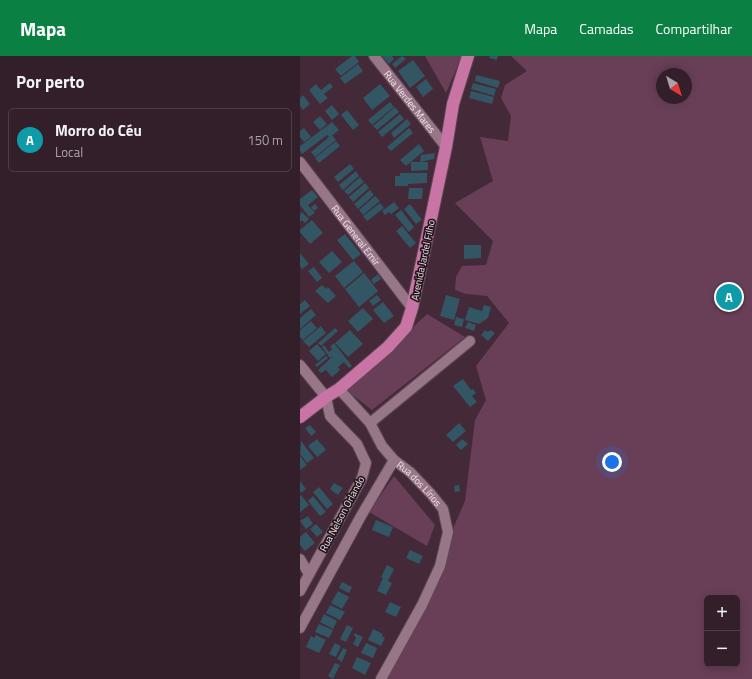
<!DOCTYPE html>
<html lang="pt">
<meta charset="utf-8">
<style>
body{margin:0;font-family:"Titillium Web",sans-serif;background:#3b2732;color:#f1f3f6}
.controls{position:absolute;right:12px;bottom:12px;display:grid;overflow:hidden;border-radius:6px;box-shadow:0 2px 10px #0003}
.controls button{width:36px;height:36px;display:grid;place-items:center;padding:0;border:0;border-bottom:1px solid #4e3d47;background:#331f2a;color:#f1f3f6;font:20px sans-serif}
.compass{position:absolute;left:356px;top:12px;width:36px;height:36px;border-radius:50%;background:#331f2a;box-shadow:0 2px 10px #0003;rotate:142deg}
.you{position:absolute;left:312px;top:406px;width:14px;height:14px;margin:-10px;border:3px solid #fff;border-radius:50%;background:#1a73e8;box-shadow:0 0 0 6px #1a73e833}
.badge{display:grid;place-items:center;width:26px;height:26px;border-radius:50%;background:#0b8043;color:#fff;font-size:13px;font-weight:700}
.pin{position:absolute;translate:-50% -50%;border:2px solid #fff;box-shadow:0 1px 4px #0006}
.list{margin:0;padding:0;list-style:none}
h2{display:flex;justify-content:space-between;align-items:center;height:52px;margin:0;padding:0 16px;font-size:17px}
h2 small{font-size:13px;font-weight:400;color:#a9a2a8}
.list li{display:grid;grid-template-columns:26px 1fr auto;gap:12px;align-items:center;box-sizing:border-box;height:64px;margin:0 8px 8px;padding:0 8px;border:1px solid #4e3d47;border-radius:6px}
.list b{display:block;font-size:15px;white-space:nowrap}
.list p{margin:0;font-size:13px;white-space:nowrap;color:#a9a2a8}
.list em{font-size:13px;font-style:normal;color:#a9a2a8}
.map{position:relative;flex:none;width:452px;height:623px;overflow:hidden}
header{display:flex;align-items:center;gap:24px;box-sizing:border-box;height:56px;padding:0 20px;background:#0b8043;color:#fff}
header strong{font-size:19px}
nav{display:flex;gap:22px;margin-inline-start:auto;font-size:14px}
main{display:flex}
aside{flex:1;background:#331f2a}
.map>svg:first-child{display:block}
.green{fill:#693f57;fill-rule:evenodd}
.building{fill:#325663}
.lines{fill:none;stroke-linecap:round;stroke-linejoin:round}
.minor-casing{stroke:#5e4754;stroke-width:12}
.major-casing{stroke:#5e4754;stroke-width:14}
.minor{stroke:#967687;stroke-width:10}
.major{stroke:#c874a5;stroke-width:12}
.labels{text-anchor:middle;dominant-baseline:central;stroke-width:3.5;stroke-linejoin:round;paint-order:stroke}
.street-label{font-size:10px;fill:#f4e1ea;stroke:#22161d}
</style>
<header>
<strong>Mapa</strong>
<nav><a>Mapa</a><a>Camadas</a><a>Compartilhar</a></nav>
</header>
<main>
<aside>
<h2>Por perto<small></small></h2>
<ul class="list">
<li><span class="badge" style="background:#0f9aa8">A</span><div><b>Morro do Céu</b><p>Local</p></div><em>150 m</em></li>
</ul>
</aside>
<div class="map">
<svg width="452" height="623" viewBox="0 0 452 623">
<rect width="100%" height="100%" fill="#442938"/>
<g class="green">
<polygon points="125,0 162,0 146,37"/>
<path d="M211,0H452V623H88L104,584L165,445L175,364L186,344L176,310L209,267L187,240L166,238L155,234L156,221L162,210L186,209L193,185L155,147L193,125L180,81L208,85L211,60L201,42L205,29L227,15ZM362,18H386V42H362ZM407,542H437V608H407Z"/>
<polygon points="127,258 165,281 72,354 46,334"/>
<polygon points="94,420 135,469 127,490 69,456"/>
</g>
<g class="building">
<polygon points="52,0 55,0 59,6 41,20 35,13"/>
<polygon points="82,0 92,0 94,3 89,8"/>
<polygon points="102,0 106,3 95,12 92,8"/>
<polygon points="190,0 198,0 197,4 189,2"/>
<polygon points="113,4 125,20 110,32 98,15"/>
<polygon points="58,8 63,15 45,28 40,22"/>
<polygon points="176,19 200,25 198,32 175,25"/>
<polygon points="126,23 133,33 123,41 116,31"/>
<polygon points="30,27 33,31 24,38 28,42 20,48 9,34 16,28 21,34"/>
<polygon points="173,27 196,33 194,40 171,33"/>
<polygon points="80,28 90,40 72,54 63,42"/>
<polygon points="171,35 194,41 192,48 169,42"/>
<polygon points="3,39 10,48 3,54 0,50 0,42"/>
<polygon points="90,46 94,51 72,69 68,64"/>
<polygon points="32,49 39,58 32,64 25,55"/>
<polygon points="95,51 99,56 77,74 73,70"/>
<polygon points="47,54 59,69 53,74 41,59"/>
<polygon points="100,58 104,63 82,81 78,76"/>
<polygon points="20,60 27,68 20,74 13,66"/>
<polygon points="107,63 111,68 94,82 91,77"/>
<polygon points="32,66 39,74 33,79 32,79 36,84 15,101 11,96 29,81 27,79 2,98 0,95 0,90"/>
<polygon points="4,72 11,81 4,86 0,81 0,75"/>
<polygon points="109,72 113,77 91,95 87,91"/>
<polygon points="36,85 40,90 19,107 15,102"/>
<polygon points="119,88 124,95 106,110 100,104"/>
<polygon points="135,97 134,103 120,106 121,99"/>
<polygon points="111,106 128,106 128,114 111,115"/>
<polygon points="50,108 54,113 38,126 34,121"/>
<polygon points="56,115 59,120 43,134 39,129"/>
<polygon points="100,117 127,117 127,127 108,128 108,130 95,130 95,120 100,120"/>
<polygon points="60,121 64,126 48,139 44,135"/>
<polygon points="65,127 69,132 53,146 49,141"/>
<polygon points="109,132 123,132 122,143 108,143"/>
<polygon points="12,134 18,141 8,149 15,157 9,161 0,149 0,143"/>
<polygon points="70,134 74,139 58,153 54,148"/>
<polygon points="75,140 80,145 63,159 59,154"/>
<polygon points="94,146 99,152 91,158 89,156 85,159 82,155"/>
<polygon points="80,147 84,152 67,165 63,160"/>
<polygon points="15,148 18,152 14,155 11,151"/>
<polygon points="110,148 122,164 116,168 104,153"/>
<polygon points="101,154 114,171 109,176 95,159"/>
<polygon points="2,156 9,163 5,167 2,164 0,166 0,158"/>
<polygon points="12,164 23,177 10,188 0,176 0,174"/>
<polygon points="102,170 116,187 110,192 96,175"/>
<polygon points="45,178 61,198 53,204 37,184"/>
<polygon points="164,189 181,189 181,202 164,203"/>
<polygon points="32,195 42,206 29,217 19,206"/>
<polygon points="0,197 9,208 2,213 0,210"/>
<polygon points="54,205 63,216 44,232 35,220"/>
<polygon points="14,211 22,222 17,226 8,215"/>
<polygon points="64,217 78,235 59,251 45,233"/>
<polygon points="78,218 81,223 74,228 71,224"/>
<polygon points="22,229 26,233 28,231 36,240 28,247 15,235"/>
<polygon points="77,239 81,244 73,250 69,245"/>
<polygon points="146,239 160,243 154,264 140,260"/>
<polygon points="5,244 10,250 0,258 0,248"/>
<polygon points="83,246 94,260 84,267 73,254"/>
<polygon points="184,249 191,251 188,262 179,268 165,264 169,251 182,255"/>
<polygon points="63,252 73,263 58,276 48,265"/>
<polygon points="11,253 16,259 0,273 0,262"/>
<polygon points="156,261 164,263 162,271 154,269"/>
<polygon points="11,265 17,272 3,284 0,281 0,274"/>
<polygon points="168,266 176,269 174,275 165,272"/>
<polygon points="21,270 26,277 9,291 3,285"/>
<polygon points="35,272 38,275 21,290 18,287"/>
<polygon points="50,274 63,288 48,301 35,287"/>
<polygon points="185,274 188,276 190,274 195,277 188,285 181,279"/>
<polygon points="34,287 52,310 49,312 44,306 38,311 40,314 32,321 26,314 21,317 18,314 34,299 30,302 22,291 24,289 29,296 32,293 30,291"/>
<polygon points="17,288 26,298 18,305 9,295"/>
<polygon points="26,300 28,302 17,311 15,309"/>
<polygon points="163,323 171,334 173,333 176,337 172,340 177,346 170,351 153,330"/>
<polygon points="159,367 166,375 153,386 146,379"/>
<polygon points="10,369 16,376 11,380 5,372"/>
<polygon points="17,383 26,394 17,401 8,390"/>
<polygon points="162,383 168,388 161,394 156,389"/>
<polygon points="1,385 14,402 7,407 0,398"/>
<polygon points="0,400 7,409 0,414"/>
<polygon points="0,425 6,433 1,437 0,435"/>
<polygon points="34,427 43,432 38,439 30,433"/>
<polygon points="159,429 160,435 155,436 154,430"/>
<polygon points="19,431 33,448 27,453 13,436"/>
<polygon points="1,439 9,449 0,456 0,440"/>
<polygon points="13,440 26,456 20,460 8,445"/>
<polygon points="8,460 13,468 6,473 0,465"/>
<polygon points="76,464 93,471 89,481 72,474"/>
<polygon points="16,468 23,476 17,481 10,473"/>
<polygon points="6,476 15,487 5,495 0,489 0,481"/>
<polygon points="110,494 123,500 119,508 106,502"/>
<polygon points="87,509 94,513 88,525 92,527 86,539 77,535 83,522 81,521"/>
<polygon points="42,526 52,531 49,537 39,532"/>
<polygon points="38,535 49,541 42,553 31,547"/>
<polygon points="90,546 101,551 96,561 85,556"/>
<polygon points="30,549 45,556 40,564 26,557"/>
<polygon points="24,558 37,565 33,573 20,566"/>
<polygon points="19,568 33,574 29,582 15,576"/>
<polygon points="47,569 53,572 46,586 40,583"/>
<polygon points="73,573 83,578 82,580 85,582 81,590 68,584"/>
<polygon points="54,577 63,581 58,591 53,588 56,582 54,579"/>
<polygon points="16,579 26,584 19,597 6,591 11,580 14,582"/>
<polygon points="35,587 41,590 36,601 29,598"/>
<polygon points="66,587 77,592 73,602 61,597"/>
<polygon points="43,592 47,594 42,606 37,603"/>
<polygon points="57,601 71,607 65,619 52,612"/>
<polygon points="35,607 40,609 33,623 28,620"/>
</g>
<g class="lines">
<defs>
<g id="minor">
<path id="s1" d="M74,0L146,91"/>
<path id="s2" d="M0,106L112,252"/>
<polyline points="0,309 26,341 30,360 57,388 66,407 62,422 0,535"/>
<path id="s3" d="M39,333L70,367L82,390L94,404L110,416L131,438L143,453L148,476L140,510L122,549L81,623"/>
<polyline points="70,367 170,285"/>
<polyline points="0,503 9,518"/>
<polyline points="0,572 61,460 94,404"/>
</g>
<polyline id="major" points="0,361 26,341 39,333 88,291 106,271 112,252 124,196 146,91 153,48 168,0"/>
</defs>
<use href="#minor" class="minor-casing"/>
<use href="#major" class="major-casing"/>
<use href="#minor" class="minor"/>
<use href="#major" class="major"/>
</g>
<g class="labels">
<g class="street-label">
<text stroke="none"><textPath href="#s1" startOffset="58">Rua Verdes Mares</textPath></text>
<text stroke="none"><textPath href="#s2" startOffset="92">Rua General Emir</textPath></text>
<text transform="translate(123 204) rotate(-78)">Avenida Jardel Filho</text>
<text stroke="none"><textPath href="#s3" startOffset="125">Rua dos Lírios</textPath></text>
<text transform="translate(42 458) rotate(-62)">Rua Nelson Orlando</text>
</g>
</g>
</svg>
<div class="controls">
<button>+</button>
<button>−</button>
</div>
<svg class="compass" viewBox="-18 -18 36 36"><path d="M0-13l5 13h-10z" fill="#e53935"/><path d="M0 13l5-13h-10z" fill="#a9a2a8"/></svg>
<div class="you"></div>
<div class="pin badge" style="left:429px;top:241px;background:#0f9aa8">A</div>
</div>
</main>
